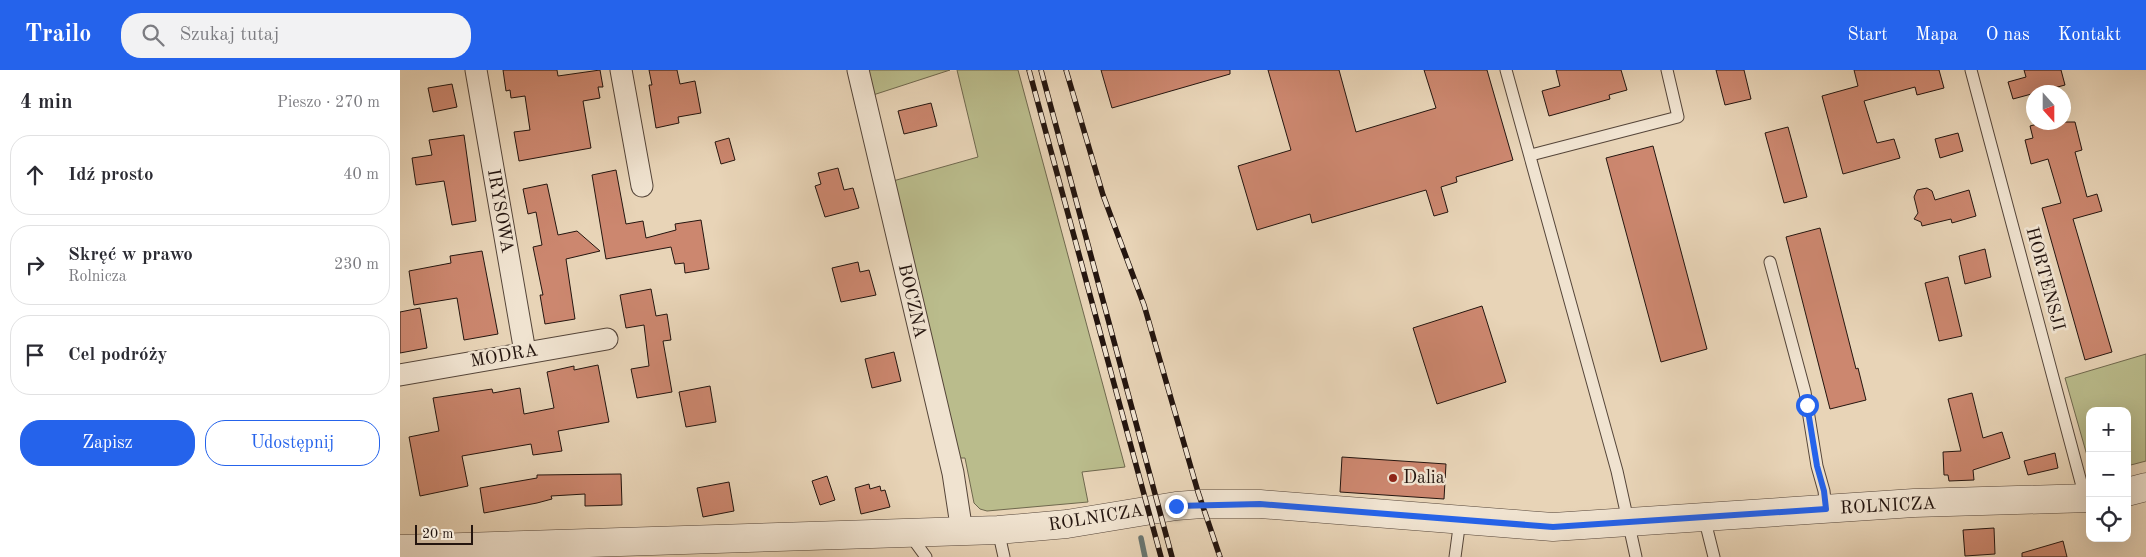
<!DOCTYPE html>
<html lang="pl">
<meta charset="utf-8">
<style>
body{margin:0;font-family:"Old Standard TT",serif;background:#f2f2f3;color:#2b2b33}
.controls{position:absolute;right:15px;bottom:15px;display:grid;overflow:hidden;border-radius:10px;box-shadow:0 5px 20px #0002}
.controls button{width:45px;height:45px;display:grid;place-items:center;padding:0;border:0;border-bottom:1px solid #e1e1e2;background:#fff;color:#2b2b33;font:25px sans-serif}
.compass{position:absolute;left:1626px;top:15px;width:45px;height:45px;border-radius:50%;background:#fff;box-shadow:0 5px 20px #0002;rotate:159deg}
.scale{position:absolute;left:15px;bottom:12px;width:58px;box-sizing:border-box;padding-left:5px;border:2px solid #24150f;border-top:0;font-size:14px;line-height:18px;white-space:nowrap;color:#24150f;-webkit-text-stroke:4px #f0e3d0;paint-order:stroke}
.stop{position:absolute;width:15px;height:15px;margin:-11px;border:4px solid #2563eb;border-radius:50%;background:#fff}
.stop.end{background:#2563eb;border-color:#fff;box-shadow:0 1px 5px #0008}
.list{margin:0;padding:0;list-style:none}
h2{display:flex;justify-content:space-between;align-items:center;height:65px;margin:0;padding:0 20px;font-size:21px}
h2 small{font-size:16px;font-weight:400;color:#7c7c81}
.list li{display:grid;grid-template-columns:32px 1fr auto;gap:15px;align-items:center;box-sizing:border-box;height:80px;margin:0 10px 10px;padding:0 10px;border:1px solid #e1e1e2;border-radius:20px}
.list b{display:block;font-size:19px;white-space:nowrap}
.list p{margin:0;font-size:16px;white-space:nowrap;color:#7c7c81}
.list em{font-size:16px;font-style:normal;color:#7c7c81}
.actions{display:flex;gap:10px;padding:15px 20px}
.actions a{flex:1;padding:11px 0;border:1px solid #2563eb;border-radius:20px;text-align:center;font-size:18px;color:#2563eb}
.actions .main{background:#2563eb;color:#fff}
.icon{flex:none;width:28px;height:28px;fill:none;stroke:currentColor;stroke-width:2;stroke-linecap:round;stroke-linejoin:round}
.map{position:relative;flex:none;width:1746px;height:487px;overflow:hidden}
header{display:flex;align-items:center;gap:30px;box-sizing:border-box;height:70px;padding:0 25px;background:#2563eb;color:#fff}
header strong{font-size:24px}
nav{display:flex;gap:28px;margin-inline-start:auto;font-size:18px}
.search{width:350px;height:45px;background:#f2f2f3;display:flex;align-items:center;gap:12px;box-sizing:border-box;padding:0 18px;border-radius:20px;color:#7c7c81;font-size:19px}
main{display:flex}
aside{flex:1;background:#fff}
.map>svg:first-child{display:block}
.green{fill:#babc8c;stroke:#6f684e}
.lines{fill:none;stroke-linecap:round;stroke-linejoin:round}
.stream{stroke:#6a7671;stroke-width:5.5}
.building{fill:#cc876f;stroke:#24150f}
.service-casing{stroke:#554539;stroke-width:13}
.minor-casing{stroke:#554539;stroke-width:23}
.tertiary-casing{stroke:#554539;stroke-width:29}
.service{stroke:#f0e3d0;stroke-width:11}
.minor{stroke:#f0e3d0;stroke-width:21}
.tertiary{stroke:#f0e3d0;stroke-width:28}
.rail-casing{stroke:#24150f;stroke-width:5.5}
.rail{stroke:#f0e3d0;stroke-width:4;stroke-dasharray:11;stroke-linecap:butt}
.route{stroke:#2563eb;stroke-width:6}
.poi-dot{fill:#8f2418;stroke:#f0e3d0;stroke-width:2}
.labels{text-anchor:middle;dominant-baseline:central;stroke-width:5;stroke-linejoin:round;paint-order:stroke}
.street-label{font-size:18px;fill:#24150f;stroke:#f0e3d0}
.poi-label{font-size:18px;fill:#24150f;stroke:#f0e3d0;text-anchor:start}
</style>
<header>
<strong>Trailo</strong>
<div class="search"><svg class="icon" aria-label="search" viewBox="0 0 24 24"><circle cx="10" cy="10" r="6"/><path d="M15 15l6 6"/></svg>Szukaj tutaj</div>
<nav><a>Start</a><a>Mapa</a><a>O nas</a><a>Kontakt</a></nav>
</header>
<main>
<aside>
<h2>4 min<small>Pieszo · 270 m</small></h2>
<ul class="list">
<li><svg class="icon" aria-label="ahead" viewBox="0 0 24 24"><path d="M12 20V5M6 11l6-6 6 6"/></svg><div><b>Idź prosto</b></div><em>40 m</em></li>
<li><svg class="icon" aria-label="right" viewBox="0 0 24 24"><path d="M7 20v-9h11M14 6l5 5-5 5"/></svg><div><b>Skręć w prawo</b><p>Rolnicza</p></div><em>230 m</em></li>
<li><svg class="icon" aria-label="arrive" viewBox="0 0 24 24"><path d="M6 21V4h12l-3 4 3 4H6"/></svg><div><b>Cel podróży</b></div></li>
</ul>
<div class="actions"><a class="main">Zapisz</a><a>Udostępnij</a></div>
</aside>
<div class="map">
<svg width="1746" height="487" viewBox="0 0 1746 487">
<rect width="100%" height="100%" fill="#e8d4b7"/>
<filter id="stains"><feTurbulence type="fractalNoise" baseFrequency=".004" numOctaves="4"/><feColorMatrix values="0 0 0 0 .2 0 0 0 0 .09 0 0 0 0 .02 0 0 0 .5 -.17"/></filter>
<radialGradient id="worn" r=".72"><stop offset=".6" stop-color="#630" stop-opacity="0"/><stop offset="1" stop-color="#630" stop-opacity=".3"/></radialGradient>
<g class="green">
<polygon points="465,0 550,0 470,26"/>
<polygon points="557,0 618,0 725,397 682,402 688,432 587,441 580,439 574,433 565,388 556,388 493,111 578,87"/>
<polygon points="1746,284 1746,391 1727,396 1727,341 1690,341 1690,396 1665,308"/>
</g>
<g class="lines">
<polyline class="stream" points="741,468 745,487"/>
</g>
<g class="building">
<polygon points="103,0 157,0 158,6 200,0 203,17 198,17 200,28 183,31 191,78 119,91 114,62 130,60 125,26 111,28 110,20 106,21"/>
<polygon points="249,0 277,0 280,14 295,11 301,43 278,47 279,53 256,58 249,15 252,15"/>
<polygon points="701,0 830,0 830,4 712,38"/>
<polygon points="868,0 939,0 956,62 1036,38 1024,0 1087,0 1113,90 1056,107 1057,112 1041,117 1048,142 1034,146 1026,120 912,153 910,144 857,160 838,96 891,80"/>
<polygon points="1156,0 1221,0 1227,20 1209,25 1210,29 1149,46 1142,21 1160,16"/>
<polygon points="1316,0 1344,0 1351,29 1325,35"/>
<polygon points="1454,0 1539,0 1544,18 1517,25 1515,17 1464,31 1477,73 1494,69 1500,88 1443,104 1422,26 1458,16"/>
<polygon points="1624,0 1661,0 1665,15 1613,29 1608,12 1626,7"/>
<polygon points="52,14 57,37 33,42 28,18"/>
<polygon points="531,33 537,56 504,64 498,41"/>
<polygon points="1645,52 1675,52 1682,80 1675,82 1687,127 1697,124 1702,141 1673,149 1712,282 1685,290 1642,138 1661,133 1648,89 1631,94 1625,70 1633,68 1630,56"/>
<polygon points="1388,57 1407,127 1384,133 1365,63"/>
<polygon points="1558,63 1563,81 1540,88 1535,69"/>
<polygon points="64,65 76,151 52,155 44,111 16,115 12,88 32,85 29,70"/>
<polygon points="329,68 335,90 321,94 315,72"/>
<polygon points="1253,76 1307,279 1261,292 1206,88"/>
<polygon points="438,98 444,120 453,118 459,138 425,147 415,116 421,114 418,103"/>
<polygon points="216,100 226,154 243,151 246,168 276,160 275,154 301,150 309,199 285,203 284,193 275,194 271,177 206,189 192,105"/>
<polygon points="147,114 158,165 177,161 200,181 166,189 175,249 145,254 140,225 143,225 133,177 142,175 136,142 128,144 123,119"/>
<polygon points="1527,118 1532,121 1535,130 1569,120 1576,146 1552,153 1551,149 1522,156 1521,152 1514,149 1518,143 1514,127 1517,120"/>
<polygon points="1420,158 1456,299 1458,298 1466,330 1430,339 1386,167"/>
<polygon points="1585,179 1591,207 1565,214 1559,186"/>
<polygon points="82,181 98,264 64,270 57,228 14,235 9,201 51,193 50,186"/>
<polygon points="458,192 460,202 469,200 476,225 441,232 432,198"/>
<polygon points="1548,207 1562,266 1539,271 1525,213"/>
<polygon points="251,219 256,246 267,244 271,270 263,271 272,322 237,328 231,299 249,296 244,255 226,258 220,225"/>
<polygon points="1082,236 1106,312 1037,334 1013,258"/>
<polygon points="20,238 27,278 0,283 0,242"/>
<polygon points="494,282 501,311 472,318 465,289"/>
<polygon points="198,295 209,352 158,361 162,381 133,385 131,374 62,386 68,416 20,426 9,367 39,361 33,328 92,319 93,323 120,318 124,344 154,338 147,302 174,296 174,300"/>
<polygon points="310,316 316,352 286,357 279,322"/>
<polygon points="1572,323 1583,368 1602,362 1610,388 1573,400 1574,410 1549,411 1548,405 1544,405 1543,382 1561,381 1548,329"/>
<polygon points="1655,383 1658,398 1628,405 1624,391"/>
<polygon points="942,387 1046,394 1044,429 940,422"/>
<polygon points="221,404 222,435 185,436 185,424 151,426 152,429 137,433 84,443 80,418 137,408 137,405"/>
<polygon points="427,406 435,430 420,435 412,411"/>
<polygon points="329,412 334,441 303,447 297,418"/>
<polygon points="469,414 470,419 480,416 481,421 485,420 490,437 461,444 455,418"/>
<polygon points="1594,458 1595,484 1565,486 1563,460"/>
<polygon points="1663,471 1667,487 1622,487 1622,483"/>
</g>
<g class="lines">
<defs>
<g id="service">
<polyline points="1106,0 1217,401 1236,487"/>
<polyline points="1571,0 1682,416 1682,428"/>
<polyline points="1131,85 1278,47 1267,0"/>
<polyline points="1370,192 1405,322 1417,396 1424,421 1426,439"/>
<polyline points="1304,447 1314,487"/>
<polyline points="598,460 604,487"/>
<polyline points="510,465 526,487"/>
<polyline points="1055,487 1060,450"/>
</g>
<g id="minor">
<polyline points="76,0 125,282"/>
<polyline points="221,0 242,116"/>
<polyline points="458,0 553,403 562,462"/>
<polyline points="0,305 207,269"/>
</g>
<g id="tertiary">
<polyline points="1727,422 1746,417"/>
<polyline points="0,479 598,460 667,454 776,436 802,434 860,434 1153,457 1514,433 1690,428"/>
</g>
</defs>
<use href="#service" class="service-casing"/>
<use href="#minor" class="minor-casing"/>
<use href="#tertiary" class="tertiary-casing"/>
<use href="#service" class="service"/>
<use href="#minor" class="minor"/>
<use href="#tertiary" class="tertiary"/>
<defs>
<g id="rail">
<polyline points="629,0 761,487"/>
<polyline points="641,0 772,487"/>
<polyline points="666,0 703,125 744,235 798,422 820,487"/>
</g>
</defs>
<use href="#rail" class="rail-casing"/>
<use href="#rail" class="rail"/>
</g>
<g class="lines">
<polyline class="route" points="776,436 860,434 1153,457 1426,439 1424,421 1417,396 1407,335"/>
</g>
<circle class="poi-dot" cx="993" cy="408" r="5"/>
<g class="labels">
<g class="street-label">
<text transform="translate(100 141) rotate(80)">IRYSOWA</text>
<text transform="translate(1645 209) rotate(75)">HORTENSJI</text>
<text transform="translate(512 231) rotate(77)">BOCZNA</text>
<text transform="translate(104 286) rotate(-10)">MODRA</text>
<text transform="translate(1488 436) rotate(-3)">ROLNICZA</text>
<text transform="translate(696 448) rotate(-9)">ROLNICZA</text>
</g>
<g class="poi-label">
<text x="1003" y="408">Dalia</text>
</g>
</g>
<rect width="100%" height="100%" filter="url(#stains)"/>
<rect width="100%" height="100%" fill="url(#worn)"/>
</svg>
<div class="controls">
<button>+</button>
<button>−</button>
<button><svg class="icon" aria-label="locate" viewBox="0 0 24 24"><circle cx="12" cy="12" r="6"/><path d="M12 2v4M12 18v4M2 12h4M18 12h4"/></svg></button>
</div>
<svg class="compass" viewBox="-18 -18 36 36"><path d="M0-13l5 13h-10z" fill="#e53935"/><path d="M0 13l5-13h-10z" fill="#7c7c81"/></svg>
<div class="scale">20 m</div>
<div class="stop" style="left:1407px;top:335px"></div>
<div class="stop end" style="left:776px;top:436px"></div>
</div>
</main>
